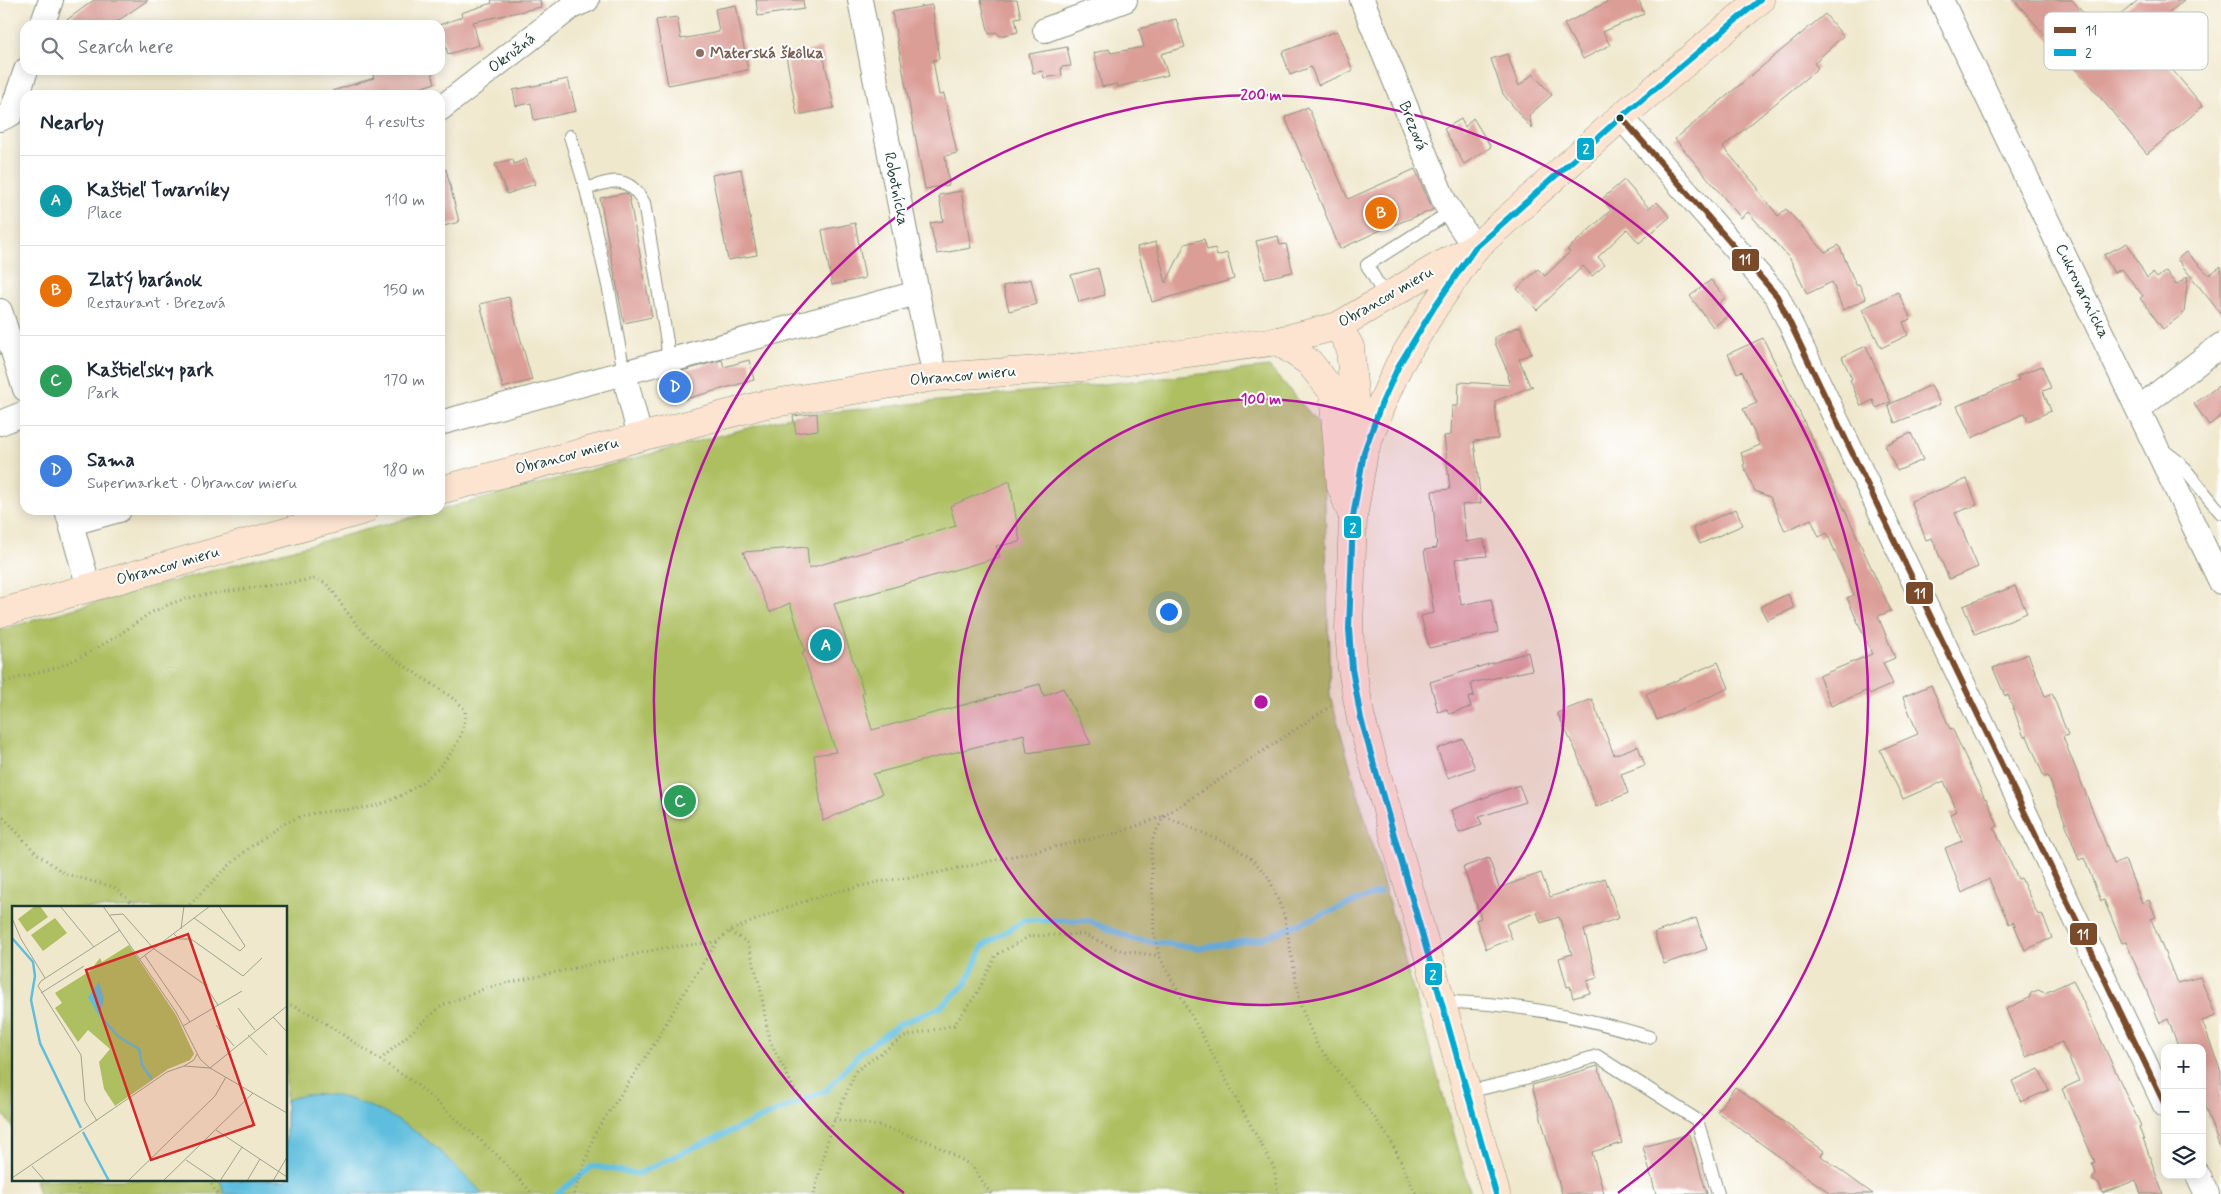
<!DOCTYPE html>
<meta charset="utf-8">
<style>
body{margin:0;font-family:Mynerve,sans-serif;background:#f2f2f3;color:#1f2937}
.controls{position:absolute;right:15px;bottom:15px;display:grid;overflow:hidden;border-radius:10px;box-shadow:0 2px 12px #0003}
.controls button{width:45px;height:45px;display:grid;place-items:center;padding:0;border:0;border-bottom:1px solid #e0e1e3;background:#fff;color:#1f2937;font:25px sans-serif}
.you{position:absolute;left:1168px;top:611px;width:18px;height:18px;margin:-12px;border:4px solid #fff;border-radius:50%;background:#1a73e8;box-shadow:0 0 0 8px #1a73e833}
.badge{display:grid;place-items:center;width:32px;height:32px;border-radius:50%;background:#b5179e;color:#fff;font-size:16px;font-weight:700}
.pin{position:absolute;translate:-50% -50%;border:2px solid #fff;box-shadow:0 1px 5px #0006}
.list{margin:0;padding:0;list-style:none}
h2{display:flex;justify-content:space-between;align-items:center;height:65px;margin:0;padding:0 20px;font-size:21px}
h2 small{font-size:16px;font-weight:400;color:#747a83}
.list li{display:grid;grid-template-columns:32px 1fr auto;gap:15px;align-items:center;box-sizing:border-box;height:90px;padding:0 20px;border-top:1px solid #e0e1e3}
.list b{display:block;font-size:19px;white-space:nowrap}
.list p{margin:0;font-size:16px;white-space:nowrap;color:#747a83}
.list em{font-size:16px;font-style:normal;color:#747a83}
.icon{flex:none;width:28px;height:28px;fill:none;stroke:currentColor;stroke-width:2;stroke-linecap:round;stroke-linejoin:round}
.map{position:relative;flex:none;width:2221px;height:1194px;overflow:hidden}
.search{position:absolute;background:#fff;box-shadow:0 2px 12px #0003;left:20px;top:20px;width:425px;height:55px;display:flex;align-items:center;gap:12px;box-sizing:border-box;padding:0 18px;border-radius:15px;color:#747a83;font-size:19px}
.panel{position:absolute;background:#fff;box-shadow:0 2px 12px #0003;left:20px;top:90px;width:425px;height:425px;border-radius:15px}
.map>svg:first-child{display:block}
.green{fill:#aebf62;stroke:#667e4b}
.water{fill:#5fbedd;stroke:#3f7e88}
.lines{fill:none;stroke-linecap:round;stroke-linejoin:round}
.stream{stroke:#5fbedd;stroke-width:6}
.building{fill:#db9e97}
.lane-casing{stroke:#889280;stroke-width:14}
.street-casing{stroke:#889280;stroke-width:26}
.secondary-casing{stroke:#889280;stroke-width:29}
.path{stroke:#889280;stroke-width:3;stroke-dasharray:1 4;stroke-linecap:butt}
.lane{stroke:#fff;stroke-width:12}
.street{stroke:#fff;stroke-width:24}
.secondary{stroke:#fde4d1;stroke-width:28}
.bus-1-casing{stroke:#fff;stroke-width:10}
.bus-2-casing{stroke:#fff;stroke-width:10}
.bus-1{stroke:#7a4b2a;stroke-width:6}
.bus-2{stroke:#00a9ce;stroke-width:6}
.ring{fill:none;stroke:#b5179e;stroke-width:2.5}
.education-dot{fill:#8d6e63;stroke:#fff;stroke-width:2}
.bus-dot{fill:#1f3d34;stroke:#fff;stroke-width:2}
.labels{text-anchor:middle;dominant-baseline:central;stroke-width:4;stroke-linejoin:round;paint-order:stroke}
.street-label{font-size:16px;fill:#1f3d34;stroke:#fff}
.education-label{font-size:16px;font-weight:bold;fill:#785e54;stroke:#fff;text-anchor:start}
.inset-river{fill:none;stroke:#5fbedd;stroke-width:2.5}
.inset-road{fill:none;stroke:#9ca490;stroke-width:1}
.view{fill:#d62828;fill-opacity:0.15;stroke:#d62828;stroke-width:2.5}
.inset-edge{fill:none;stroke:#1f3d34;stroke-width:2.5}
.key{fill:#fff;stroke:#bcc5c2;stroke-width:1}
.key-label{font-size:14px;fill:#1f3d34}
.centre{fill:#b5179e;stroke:#fff;stroke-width:2.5}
.ring-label{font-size:15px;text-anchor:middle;font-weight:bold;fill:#b5179e;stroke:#fff;stroke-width:4;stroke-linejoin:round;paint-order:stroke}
.line-badge{stroke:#fff;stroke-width:2}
.badge-label{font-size:14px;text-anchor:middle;font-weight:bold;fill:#fff}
</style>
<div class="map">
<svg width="2221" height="1194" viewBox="0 0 2221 1194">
<rect width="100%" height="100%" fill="#fff"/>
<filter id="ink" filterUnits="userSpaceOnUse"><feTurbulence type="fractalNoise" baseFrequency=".02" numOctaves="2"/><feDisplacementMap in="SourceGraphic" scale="10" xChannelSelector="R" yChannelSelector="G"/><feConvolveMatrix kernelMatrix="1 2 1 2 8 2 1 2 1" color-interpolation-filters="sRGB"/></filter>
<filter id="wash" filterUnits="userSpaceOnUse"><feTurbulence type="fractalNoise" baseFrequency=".0096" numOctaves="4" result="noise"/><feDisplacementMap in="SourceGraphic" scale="20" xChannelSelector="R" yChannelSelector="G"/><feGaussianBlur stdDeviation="1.12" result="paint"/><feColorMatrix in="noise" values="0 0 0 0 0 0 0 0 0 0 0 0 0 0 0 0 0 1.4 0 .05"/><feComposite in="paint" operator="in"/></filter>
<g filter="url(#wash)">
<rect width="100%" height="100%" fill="#f0e8cd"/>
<polygon class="green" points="1269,367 1323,428 1330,695 1471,1194 39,1194 35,1180 286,1180 286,908 14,908 14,1130 0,1109 0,630 128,593 793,416"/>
<path class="water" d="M327,1094C379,1103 422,1131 458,1169C466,1177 476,1185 482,1194H225L220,1180H286V1100L304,1095Z"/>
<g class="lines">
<polyline class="stream" points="557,1194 593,1166 638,1174 686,1151 827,1090 861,1052 900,1024 939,1008 966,984 983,946 1025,920 1088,921 1136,940 1201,948 1261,939 1380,892"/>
</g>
<g id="blocks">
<g class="building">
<polygon points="94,0 148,0 112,25 60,25"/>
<polygon points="491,0 540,0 541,7 473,22 479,45 448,54 439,25 462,17 461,13 492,3"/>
<polygon points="756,0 803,0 804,9 758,16"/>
<polygon points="981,0 1017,0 1021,17 1015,18 1018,32 1000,36 996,32 989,34"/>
<polygon points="1611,0 1639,0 1644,14 1603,32 1610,45 1583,59 1564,24"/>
<polygon points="2014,0 2072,0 2100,32 2138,0 2184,0 2143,35 2203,106 2147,154 2100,97"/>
<polygon points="736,5 748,70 668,85 656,20 677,17 681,39 719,32 715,9"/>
<polygon points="932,5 939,59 933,60 939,95 944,94 957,153 945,156 949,185 925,189 892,12"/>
<polygon points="1825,14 1843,36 1814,63 1818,68 1723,147 1758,188 1758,190 1778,216 1786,209 1825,252 1839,245 1856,285 1859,284 1866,299 1843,310 1832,282 1807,294 1790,259 1748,212 1741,218 1675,139"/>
<polygon points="1176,19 1185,47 1161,54 1168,75 1117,87 1117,84 1102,87 1094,53 1109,49 1111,53 1144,47 1139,29"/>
<polygon points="1337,31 1353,71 1318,85 1311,67 1290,75 1282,52"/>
<polygon points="1067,47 1071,66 1061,67 1062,75 1044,78 1042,71 1033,73 1029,54"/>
<polygon points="822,48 834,108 797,115 786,56"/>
<polygon points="1507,54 1519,86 1533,74 1552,95 1529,115 1532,129 1503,94 1491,59"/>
<polygon points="371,70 431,70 435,83 399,95 332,95 332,91 374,78"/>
<polygon points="568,79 576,111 534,120 531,103 516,106 513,90"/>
<polygon points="1308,107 1348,199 1415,169 1433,210 1383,229 1340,249 1285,117"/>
<polygon points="1473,118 1491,147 1464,164 1444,129 1461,119 1465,127"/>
<polygon points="513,159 514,164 526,159 535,184 507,194 495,164"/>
<polygon points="446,169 459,222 440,227 440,170"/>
<polygon points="741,169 757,255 728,260 712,175"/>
<polygon points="1624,180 1649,208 1657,202 1670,217 1639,243 1627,229 1598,257 1605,265 1592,276 1583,266 1537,310 1517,289 1538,269 1545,276 1570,252 1567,250 1611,210 1602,199"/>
<polygon points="961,191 971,248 937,254 930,223 943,221 939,195"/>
<polygon points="626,193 629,196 652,317 624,323 600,198"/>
<polygon points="855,223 865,278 832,285 822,230"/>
<polygon points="1278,236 1280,245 1286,244 1293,272 1265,278 1256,241"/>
<polygon points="1204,239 1207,250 1215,248 1217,256 1227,253 1234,279 1152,302 1137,247 1156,242 1166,283 1185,244"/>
<polygon points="2127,243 2147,278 2153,273 2157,278 2166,271 2176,285 2188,276 2184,313 2163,329 2140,298 2143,296 2122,269 2114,273 2104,255"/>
<polygon points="2186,252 2209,275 2221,266 2221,314 2177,259"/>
<polygon points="1098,268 1105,295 1079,302 1071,275"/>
<polygon points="1031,279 1037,304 1009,311 1003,286"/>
<polygon points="1711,280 1725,298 1719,303 1728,316 1713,327 1690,296"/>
<polygon points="1898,292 1911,319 1903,322 1908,335 1881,348 1862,309"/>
<polygon points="509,297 532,380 503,388 480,304"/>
<polygon points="1520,326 1532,353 1519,359 1530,386 1533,386 1495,401 1498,439 1474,441 1481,503 1462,505 1466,542 1484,539 1487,556 1455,559 1461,605 1491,599 1498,632 1429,648 1421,616 1434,613 1424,550 1437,548 1432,491 1450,489 1444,436 1451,435 1452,406 1458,406 1459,382 1510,385 1507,376 1509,375 1495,343 1495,337"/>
<polygon points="1763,338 1812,438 1891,611 1878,616 1895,658 1883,663 1893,684 1870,694 1868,690 1831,706 1819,676 1872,654 1847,598 1854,595 1827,533 1819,537 1811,519 1785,531 1770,497 1755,491 1743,465 1745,464 1741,453 1760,445 1743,409 1757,403 1742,371 1737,373 1728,354"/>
<polygon points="1866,346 1891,402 1876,408 1873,400 1861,406 1850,380 1852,379 1842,357"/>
<polygon points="722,360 724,367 749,360 754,380 671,403 664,376"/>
<polygon points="2042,366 2051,388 2043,391 2051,411 2028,421 2025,413 1972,438 1957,406 2019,380 2017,376"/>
<polygon points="2221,384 2221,416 2209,425 2194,404"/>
<polygon points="1931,385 1940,404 1895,423 1888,405"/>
<polygon points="817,413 818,430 796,433 793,416"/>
<polygon points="1911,433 1923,460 1897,471 1885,445"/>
<polygon points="1967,479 1977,505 1955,513 1978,567 1949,579 1932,538 1926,540 1911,501"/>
<polygon points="1010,481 1020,542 996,546 1000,557 834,604 864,693 862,694 872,730 1040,684 1044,696 1063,688 1091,744 1027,753 1024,734 873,774 882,794 823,821 814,755 836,752 802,652 805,651 790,603 770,612 743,552 807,547 809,568 956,526 950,506"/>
<polygon points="1736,509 1743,525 1700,544 1693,528"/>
<polygon points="2015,586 2027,613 1975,634 1963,606"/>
<polygon points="1788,594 1794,608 1767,620 1760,607"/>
<polygon points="1528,652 1532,670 1471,683 1474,696 1468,698 1471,707 1449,714 1447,709 1438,712 1430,682"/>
<polygon points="2028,654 2045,696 2052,693 2068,735 2063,737 2114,864 2125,860 2142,903 2149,900 2156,917 2151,919 2177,983 2200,977 2216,1016 2202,1021 2221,1072 2221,1145 2219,1145 2202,1099 2202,1048 2179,1048 2168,1019 2160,1023 2126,942 2122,943 2104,900 2101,901 2084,858 2079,860 2048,776 2044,777 2027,736 2024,737 2008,695 2005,696 1993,668"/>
<polygon points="1718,662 1729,688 1657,720 1646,694"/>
<polygon points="1931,685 1950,729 1952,728 1985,799 1986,798 1998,826 1994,828 2018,879 2021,878 2038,915 2042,914 2052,938 2025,950 2013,922 2009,924 1989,879 1962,893 1945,848 1962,841 1950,814 1957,811 1944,781 1903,799 1880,750 1918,734 1903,697"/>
<polygon points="1592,699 1614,755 1638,746 1645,765 1621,774 1628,793 1596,807 1576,751 1557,713"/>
<polygon points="1463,739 1475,768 1448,778 1437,749"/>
<polygon points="1519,785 1526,802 1479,817 1482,825 1459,833 1451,810"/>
<polygon points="1489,858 1499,888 1541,873 1550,897 1605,878 1619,918 1584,930 1597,978 1587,981 1590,993 1573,998 1570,986 1567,987 1559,958 1572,954 1559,917 1541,923 1537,912 1506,924 1512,939 1486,949 1476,920 1481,918 1463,867"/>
<polygon points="1696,918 1707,949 1664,964 1654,933"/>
<polygon points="2073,980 2141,1126 2139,1127 2163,1194 2141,1194 2136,1180 2103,1193 2099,1183 2092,1180 2095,1173 2092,1163 2095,1162 2062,1089 2079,1081 2062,1042 2026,1057 2006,1009 2029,998 2031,993 2038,990 2045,993"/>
<polygon points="1598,1066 1622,1143 1592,1152 1604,1194 1562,1194 1532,1085"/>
<polygon points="2039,1069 2049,1090 2021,1102 2012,1081"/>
<polygon points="1735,1087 1824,1151 1821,1156 1873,1194 1831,1194 1717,1112"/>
<polygon points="1689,1134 1707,1194 1656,1194 1643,1147"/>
</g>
</g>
</g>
<g filter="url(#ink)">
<use href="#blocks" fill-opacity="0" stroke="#889280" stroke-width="1"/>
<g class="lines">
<defs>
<g id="lane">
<path d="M570,136L586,189C613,180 628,174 644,203L667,342L668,361"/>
<polyline points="586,189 609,290 624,373"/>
<polyline points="1386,298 1367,265 1439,219"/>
<polyline points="2162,449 2180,463 2221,513"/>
<path d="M1442,1002C1513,1002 1581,1016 1649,1037"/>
<polyline points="1467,1092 1522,1079 1597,1056 1697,1120 1718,1194"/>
</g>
<g id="street">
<polyline points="860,0 917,293 935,377"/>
<polyline points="1362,0 1445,203 1475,248"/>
<polyline points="1941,0 2221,582"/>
<polyline points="42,25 51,0"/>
<polyline points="1045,30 1125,0"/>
<polyline points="440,109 571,7 587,0"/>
<polyline points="1621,117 1777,296 2165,1105"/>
<polyline points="0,119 11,114 26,70"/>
<polyline points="0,311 25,389"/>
<polyline points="624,373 640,437"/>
<polyline points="2138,409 2221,345"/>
<polyline points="0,423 25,413"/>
<polyline points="440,423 917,293"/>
<polyline points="67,510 89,588"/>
<polyline points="72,523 119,510"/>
<polyline points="2198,1175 2207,1194"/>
</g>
<g id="secondary">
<polyline points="1338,326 1350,347 1354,396 1364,450"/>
<polyline points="1278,341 1309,362 1333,392 1341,486 1350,510"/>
<polyline points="440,490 762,405 935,377 1083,367 1278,341 1338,326 1439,266 1471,249"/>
<polyline points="0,613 364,510"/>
<polyline points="1496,1194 1361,719 1352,669 1349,629 1353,517 1364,452 1381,405 1399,365 1435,306 1475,248 1621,117 1760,0"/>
</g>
</defs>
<use href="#lane" class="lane-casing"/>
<use href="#street" class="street-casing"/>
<use href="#secondary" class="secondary-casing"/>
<g class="path">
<path d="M0,683L58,667L85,655L119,635L150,613L172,603L196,596L315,579C331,583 334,594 343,607C350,616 358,626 366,634C392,661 427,679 458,702L465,710C468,755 410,799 370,807C345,811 309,810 288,822C249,843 217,877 186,908"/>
<polyline points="0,814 35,852 65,874 114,887 138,908"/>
<polyline points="730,932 748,943 760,986 769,1039 794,1089 830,1130"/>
<polyline points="286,1003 315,1016 416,1084 496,1154 533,1194"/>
<polyline points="380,1060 441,1006 486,988 663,948 717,942"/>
<polyline points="834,1119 879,1126 930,1142 972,1166 991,1194"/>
<polyline points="74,1180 80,1194"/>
<polyline points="209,1180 217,1194"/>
<polyline points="574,1194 595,1133 653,1046 685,991 717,942 729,931 790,906 835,892 878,882 937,873 1117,833 1164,816 1235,847 1253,860 1269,878 1284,915 1301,1007 1316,1043 1375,1118 1391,1141 1416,1194"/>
<polyline points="814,1194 830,1130 856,1071 903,1037 954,1025 976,995 996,955 1030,936 1083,934 1119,950 1159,956"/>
<polyline points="1278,1194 1274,1168 1159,956 1154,931 1151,849 1154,835 1164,816 1334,704"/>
</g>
<use href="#lane" class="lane"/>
<use href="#street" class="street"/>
<use href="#secondary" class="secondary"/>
<defs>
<polyline id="bus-1" points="1621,117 1777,296 2165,1105"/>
<polyline id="bus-2" points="1496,1194 1361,719 1352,669 1349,629 1353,517 1364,452 1381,405 1399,365 1435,306 1475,248 1621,117 1760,0"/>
</defs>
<use href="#bus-1" class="bus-1-casing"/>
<use href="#bus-2" class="bus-2-casing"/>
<use href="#bus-1" class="bus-1"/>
<use href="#bus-2" class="bus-2"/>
</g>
</g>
<circle cx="1261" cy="702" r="303" fill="#b5179e" fill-opacity=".12"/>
<g class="ring">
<circle cx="1261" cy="702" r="303"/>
<path d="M904 1193A607 607 0 1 1 1618 1193"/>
</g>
<circle class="education-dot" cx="700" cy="53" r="5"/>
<circle class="bus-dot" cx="1620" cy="118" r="4.5"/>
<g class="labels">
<g class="street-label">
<text transform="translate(512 53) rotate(-38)">Okružná</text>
<text transform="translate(1413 126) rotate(68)">Brezová</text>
<text transform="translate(896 189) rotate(79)">Robotnícka</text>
<text transform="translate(2082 291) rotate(64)">Cukrovarnícka</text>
<text transform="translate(1386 297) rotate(-30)">Obrancov mieru</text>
<text transform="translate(963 376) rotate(-5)">Obrancov mieru</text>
<text transform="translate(567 456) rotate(-15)">Obrancov mieru</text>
<text transform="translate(168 566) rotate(-16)">Obrancov mieru</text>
</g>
<g class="education-label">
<text x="710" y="53">Materská škôlka</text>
</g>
</g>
<g transform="translate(12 906)">
<rect width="275" height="275" fill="#f0e8cd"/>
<path d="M23,0H28L36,11L15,26L6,13ZM43,12L55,27L31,45L19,29ZM117,39L164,109L182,148L178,154L156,163L103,200L92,183L87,156L98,143L76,124L66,136L43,102L50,97L43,87L78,65L88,52L90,56Z" fill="#aebf62"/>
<path d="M87,76L92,93L87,110L76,91Z" fill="#5fbedd"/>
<path class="inset-river" d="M0,32L21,56L23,70L19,94L28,137L69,222M88,110L107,131L127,143L130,159L140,173M71,226L97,275"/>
<path class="inset-road" d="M48,0L82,41M91,0L164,106L188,153L198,162L275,100M98,9L111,8L142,43L192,78L206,99M0,12L9,33L33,72M182,12L228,45L233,40L207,0M169,23L172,0M162,28L167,33H179L231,70L250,52M133,50L178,116M128,53L198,0M29,87L72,60M226,102L243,124M261,111L275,126M204,119L222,140M171,120L230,85M236,129L255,149M172,160L182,154L185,148M85,215L73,195L69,149L26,80L29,75L108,24M204,224L275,271M174,254L205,275M20,260L33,275M0,272L155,166L172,160L198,162L275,207M116,275L203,190L214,171M151,275L241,187M208,275L230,241M235,275L248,253M261,275L275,251"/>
<path class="view" d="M176,28L242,219L139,254L74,64Z"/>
<rect width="275" height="275" class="inset-edge"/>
</g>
<rect x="2044" y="12" width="164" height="58" rx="8" class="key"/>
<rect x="2054" y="27" width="22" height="6" fill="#7a4b2a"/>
<rect x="2054" y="49" width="22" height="7" fill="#00a9ce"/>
<g class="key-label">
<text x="2085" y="35">11</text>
<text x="2085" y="57">2</text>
</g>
<circle cx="1261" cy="702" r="8" class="centre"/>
<g class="ring-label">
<text x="1261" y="100">200 m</text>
<text x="1261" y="404">100 m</text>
</g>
<g class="line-badge">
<rect x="1576" y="137" width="19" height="24" rx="5" fill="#00a9ce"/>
<rect x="1731" y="248" width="29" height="24" rx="5" fill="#7a4b2a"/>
<rect x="1343" y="515" width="19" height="24" rx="5" fill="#00a9ce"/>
<rect x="1905" y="581" width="29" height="24" rx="5" fill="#7a4b2a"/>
<rect x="2069" y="922" width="29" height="24" rx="5" fill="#7a4b2a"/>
<rect x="1424" y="962" width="19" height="24" rx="5" fill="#00a9ce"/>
</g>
<g class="badge-label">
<text x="1586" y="153">2</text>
<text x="1745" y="264">11</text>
<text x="1353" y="532">2</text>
<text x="1920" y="598">11</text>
<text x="2083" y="939">11</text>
<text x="1433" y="979">2</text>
</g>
</svg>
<div class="controls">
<button>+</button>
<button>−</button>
<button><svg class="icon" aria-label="layers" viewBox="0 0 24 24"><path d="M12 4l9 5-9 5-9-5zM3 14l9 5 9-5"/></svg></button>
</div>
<div class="you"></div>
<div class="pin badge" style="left:826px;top:645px;background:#0f9aa8">A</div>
<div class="pin badge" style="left:1381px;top:213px;background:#e8710a">B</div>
<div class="pin badge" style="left:680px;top:801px;background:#2e9e5b">C</div>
<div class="pin badge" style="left:675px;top:387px;background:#3f7fe0">D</div>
<div class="search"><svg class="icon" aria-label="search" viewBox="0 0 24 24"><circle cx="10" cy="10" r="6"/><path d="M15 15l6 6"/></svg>Search here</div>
<section class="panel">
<h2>Nearby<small>4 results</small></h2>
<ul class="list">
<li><span class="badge" style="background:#0f9aa8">A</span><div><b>Kaštieľ Tovarníky</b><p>Place</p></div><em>110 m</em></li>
<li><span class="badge" style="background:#e8710a">B</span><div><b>Zlatý baránok</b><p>Restaurant · Brezová</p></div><em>150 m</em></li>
<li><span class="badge" style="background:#2e9e5b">C</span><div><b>Kaštieľsky park</b><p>Park</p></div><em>170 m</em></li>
<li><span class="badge" style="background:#3f7fe0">D</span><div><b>Sama</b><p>Supermarket · Obrancov mieru</p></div><em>180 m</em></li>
</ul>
</section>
</div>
